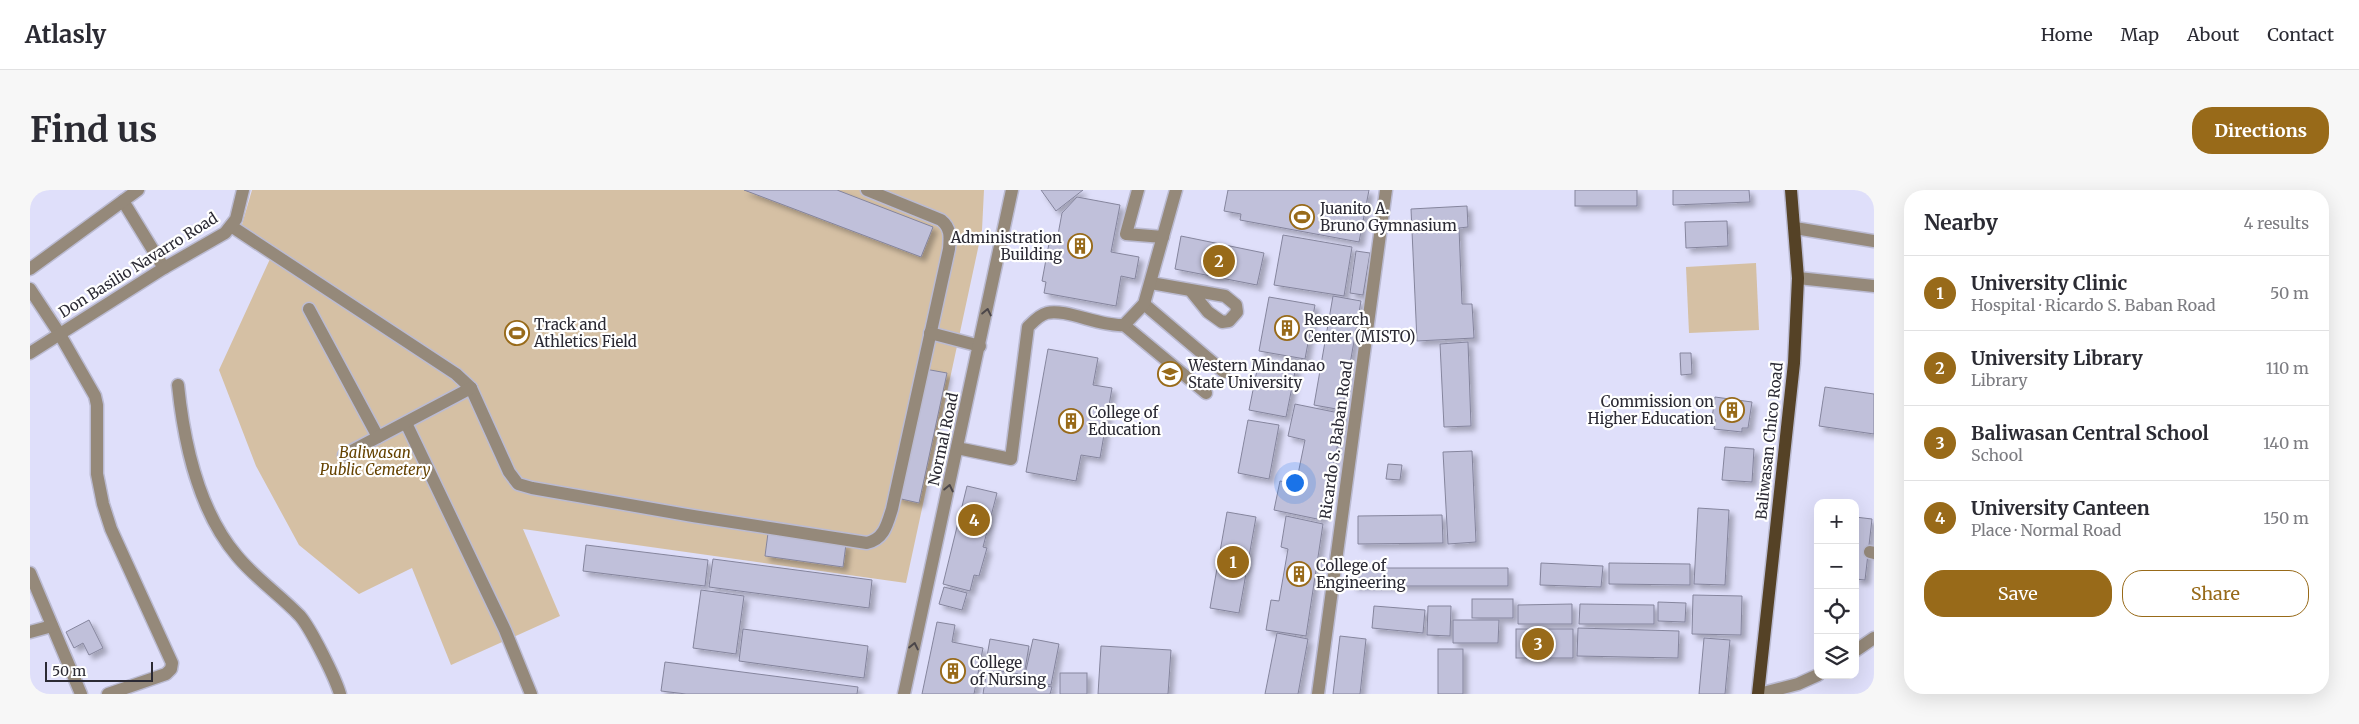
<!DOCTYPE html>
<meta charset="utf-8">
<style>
body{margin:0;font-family:Merriweather,serif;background:#f7f7f7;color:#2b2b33}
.controls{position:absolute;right:15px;bottom:15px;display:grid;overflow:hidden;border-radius:10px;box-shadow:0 5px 20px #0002}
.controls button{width:45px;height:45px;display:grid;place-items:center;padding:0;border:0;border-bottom:1px solid #e1e1e2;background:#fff;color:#2b2b33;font:25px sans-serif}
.scale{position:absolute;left:15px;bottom:12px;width:108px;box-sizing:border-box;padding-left:5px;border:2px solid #2b2a34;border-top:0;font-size:14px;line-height:18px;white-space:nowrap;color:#2b2a34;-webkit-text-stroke:4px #fff;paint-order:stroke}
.you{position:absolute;left:1264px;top:292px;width:18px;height:18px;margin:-12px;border:4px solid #fff;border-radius:50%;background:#1a73e8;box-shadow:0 0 0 8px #1a73e833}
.badge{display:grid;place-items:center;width:32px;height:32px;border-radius:50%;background:#986a19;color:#fff;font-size:16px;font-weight:700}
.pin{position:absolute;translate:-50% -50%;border:2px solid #fff;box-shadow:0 1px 5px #0006}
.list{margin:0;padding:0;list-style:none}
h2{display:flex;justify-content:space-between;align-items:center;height:65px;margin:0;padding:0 20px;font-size:21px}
h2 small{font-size:16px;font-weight:400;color:#7c7c81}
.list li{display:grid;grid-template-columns:32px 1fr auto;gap:15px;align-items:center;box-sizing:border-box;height:75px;padding:0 20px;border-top:1px solid #e1e1e2}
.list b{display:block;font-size:19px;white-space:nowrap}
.list p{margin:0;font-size:16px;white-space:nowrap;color:#7c7c81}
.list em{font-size:16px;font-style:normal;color:#7c7c81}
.actions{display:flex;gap:10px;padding:15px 20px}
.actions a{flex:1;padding:11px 0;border:1px solid #986a19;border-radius:20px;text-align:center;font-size:18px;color:#986a19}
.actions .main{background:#986a19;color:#fff}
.icon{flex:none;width:28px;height:28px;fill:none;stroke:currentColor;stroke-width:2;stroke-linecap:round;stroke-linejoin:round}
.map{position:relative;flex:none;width:1844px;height:504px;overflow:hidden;border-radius:20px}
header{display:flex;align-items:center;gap:30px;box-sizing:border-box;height:70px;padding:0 25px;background:#fff;border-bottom:1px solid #e1e1e2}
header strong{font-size:24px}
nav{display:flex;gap:28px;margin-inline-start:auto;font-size:18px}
.intro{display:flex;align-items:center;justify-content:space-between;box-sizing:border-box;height:120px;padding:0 30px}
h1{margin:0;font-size:35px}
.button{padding:12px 22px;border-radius:20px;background:#986a19;color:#fff;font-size:18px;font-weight:700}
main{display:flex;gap:30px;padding:0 30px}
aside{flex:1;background:#fff;border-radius:20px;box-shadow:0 5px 20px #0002}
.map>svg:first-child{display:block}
.green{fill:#d5c0a4}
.building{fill:#c0c0da;stroke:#85859d;filter:url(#shadow)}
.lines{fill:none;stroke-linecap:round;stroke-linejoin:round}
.minor-casing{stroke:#bbbbd2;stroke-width:15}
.major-casing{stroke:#bbbbd2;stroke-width:15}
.minor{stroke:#95897a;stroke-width:12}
.major{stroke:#554226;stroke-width:12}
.oneway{stroke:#4b4649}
.labels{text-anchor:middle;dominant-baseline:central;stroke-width:4.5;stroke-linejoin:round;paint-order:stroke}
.poi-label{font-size:15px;fill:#2b2a34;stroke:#fff;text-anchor:start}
.street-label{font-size:15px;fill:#2b2a34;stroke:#fff}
.park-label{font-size:15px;font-style:italic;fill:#654200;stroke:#fff}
</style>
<header>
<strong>Atlasly</strong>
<nav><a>Home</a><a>Map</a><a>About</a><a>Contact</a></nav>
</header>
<div class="intro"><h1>Find us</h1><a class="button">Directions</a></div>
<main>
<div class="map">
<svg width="1844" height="504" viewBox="0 0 1844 504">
<defs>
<filter id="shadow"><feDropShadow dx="4.5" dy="4.5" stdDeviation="2.5" flood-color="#0004"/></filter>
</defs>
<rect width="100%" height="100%" fill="#dfdffa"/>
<g class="green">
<polygon points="222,0 954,0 952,40 876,393 493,339 530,426 421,475 382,378 329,404 269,355 226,276 189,180 240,69 208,48"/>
<polygon points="1726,73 1729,140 1659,143 1656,77"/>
</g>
<g class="building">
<polygon points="714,0 807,0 903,37 891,67"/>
<polygon points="1011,0 1053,0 1026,21"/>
<polygon points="1198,0 1339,0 1329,52 1210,30 1211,24 1194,21"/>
<rect x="1545" y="0" width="62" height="16"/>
<polygon points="1643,0 1719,0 1720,12 1643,15"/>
<polygon points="1047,7 1090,15 1081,62 1109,67 1105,89 1091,86 1086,116 1014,103 1016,92 1012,91 1020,48 1027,50 1032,23"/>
<polygon points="1437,16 1438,37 1429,38 1432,114 1442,114 1444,148 1387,151 1381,19"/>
<polygon points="1697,31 1698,56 1656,58 1655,32"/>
<polygon points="1253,45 1322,57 1314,106 1244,95"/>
<polygon points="1151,46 1234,63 1227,95 1145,79"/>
<polygon points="1326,61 1340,63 1333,105 1320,103"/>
<polygon points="1303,106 1331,111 1312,220 1284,215"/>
<polygon points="1239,107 1285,115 1275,169 1229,161"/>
<polygon points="1438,152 1441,236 1414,237 1410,154"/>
<polygon points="1018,159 1068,168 1063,195 1082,198 1070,268 1051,265 1046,291 996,282"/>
<polygon points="1650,163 1661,163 1662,184 1651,185"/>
<polygon points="1229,170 1266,177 1256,227 1219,220"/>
<polygon points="895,179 917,183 889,313 867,308"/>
<polygon points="1795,197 1844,204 1844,244 1789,236"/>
<polygon points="1685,207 1722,212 1718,238 1712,238 1712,242 1684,239 1685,229 1682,228"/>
<polygon points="1265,214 1314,224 1292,330 1244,320 1250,291 1266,294 1275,250 1258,246"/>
<polygon points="1218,230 1249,235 1239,289 1208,283"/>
<polygon points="1695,257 1724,259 1722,292 1692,290"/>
<polygon points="1442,261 1446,352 1418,354 1413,262"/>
<polygon points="1358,274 1372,275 1370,290 1356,289"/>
<polygon points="937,296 967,303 953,357 957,358 949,386 944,385 940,401 913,394"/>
<polygon points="1668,318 1699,320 1695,395 1664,394"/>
<polygon points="1197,322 1226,327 1209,423 1180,418"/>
<polygon points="1412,325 1413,353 1328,354 1328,326"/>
<polygon points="1256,326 1293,334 1276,446 1236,440 1241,410 1249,411 1258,359 1251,357"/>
<polygon points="1825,327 1842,329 1835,390 1825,389"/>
<polygon points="738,343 816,354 813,377 735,366"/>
<polygon points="556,355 678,370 675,396 553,381"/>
<polygon points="683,369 842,390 839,418 679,397"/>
<polygon points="1511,373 1573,376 1571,397 1510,395"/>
<polygon points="1579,373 1660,374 1660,395 1579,394"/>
<polygon points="1324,378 1478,378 1478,396 1322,396"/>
<polygon points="914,397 937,403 932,420 909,414"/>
<polygon points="671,400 714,406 706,464 663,458"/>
<polygon points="1663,405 1712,406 1711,445 1662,444"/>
<rect x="1442" y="409" width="41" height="19"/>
<polygon points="1628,412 1656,413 1655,432 1628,431"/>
<polygon points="1542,414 1542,434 1488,434 1488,415"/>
<polygon points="1550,414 1624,415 1624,434 1549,434"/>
<polygon points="1344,416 1395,420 1393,443 1342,438"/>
<polygon points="1398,416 1421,416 1420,446 1397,445"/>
<polygon points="59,430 73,458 59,465 53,453 44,458 36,442"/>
<polygon points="1423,430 1469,430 1468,453 1423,453"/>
<polygon points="907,432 925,435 922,452 953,458 944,504 892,504"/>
<polygon points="1548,438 1649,441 1648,468 1547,466"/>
<polygon points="713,439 838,456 834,488 709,471"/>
<rect x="1486" y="439" width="57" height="29"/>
<polygon points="1247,443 1278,449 1268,504 1235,504"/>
<polygon points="1310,446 1336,449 1330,504 1303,504"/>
<polygon points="1674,448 1700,450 1695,504 1669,504"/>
<polygon points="960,449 999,456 994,485 955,478"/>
<polygon points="1003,449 1029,454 1021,495 994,489"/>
<polygon points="1071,456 1141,460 1138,504 1068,504"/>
<rect x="1408" y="459" width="25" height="45"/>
<polygon points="635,472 828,497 827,504 656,504 631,501"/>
<rect x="1030" y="483" width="27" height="21"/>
<polygon points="956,485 1022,497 1020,504 953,504"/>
</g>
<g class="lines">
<defs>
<g id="minor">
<polyline points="1108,0 1096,44 1133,47"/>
<polyline points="93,11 134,78"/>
<path d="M201,36L426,184L441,198L479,282L488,294L502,298L663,326L837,353C854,349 857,335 862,319L919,59C920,47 921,38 911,30L837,0"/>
<polyline points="1765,38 1844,51"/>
<polyline points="0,79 108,0"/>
<polyline points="1768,88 1844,96"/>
<polyline points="1121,93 1195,106 1206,115 1207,122 1199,131 1192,132 1178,122 1161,101"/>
<polyline points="0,99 29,143 65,206 67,215 67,284 73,314 81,339 142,473 141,479 136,484 78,504"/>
<polyline points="1114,114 1194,182"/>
<polyline points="279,119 348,247"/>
<polyline points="1094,135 1176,203"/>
<polyline points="900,143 950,156"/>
<polyline points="0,163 134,78 195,43 206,29 213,0"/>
<path d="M148,195C154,254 168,320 207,366C225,388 250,405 270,426C281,439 305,487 310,504"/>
<polyline points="376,233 475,440 501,504"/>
<path d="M927,258L981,269L998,137C1003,132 1009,125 1017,123C1035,118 1071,137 1094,135L1114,114L1146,0"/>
<polyline points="314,265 441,198"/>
<polyline points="1840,362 1844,363"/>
<polyline points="0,383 51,504"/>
<polyline points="0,442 22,436"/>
<polyline points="1825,461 1844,448"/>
<polyline points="874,504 982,0"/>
<polyline points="1288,504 1356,0"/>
<polyline points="1729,504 1768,494 1788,485"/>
</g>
<polyline id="major" points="1728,504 1764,173 1768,88 1761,0"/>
</defs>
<use href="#minor" class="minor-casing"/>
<use href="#major" class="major-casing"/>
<use href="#minor" class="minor"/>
<use href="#major" class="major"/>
</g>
<defs><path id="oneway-chevron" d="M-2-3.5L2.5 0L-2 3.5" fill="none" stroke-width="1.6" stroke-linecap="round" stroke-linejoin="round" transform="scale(1.25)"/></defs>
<g class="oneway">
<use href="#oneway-chevron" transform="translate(957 122) rotate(-78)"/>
<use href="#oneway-chevron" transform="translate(919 298) rotate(-78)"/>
<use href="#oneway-chevron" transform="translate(884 456) rotate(-78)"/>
</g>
<defs>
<symbol id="stadium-ring" viewBox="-11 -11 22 22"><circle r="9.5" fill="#fff" stroke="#986a19" stroke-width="1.5"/><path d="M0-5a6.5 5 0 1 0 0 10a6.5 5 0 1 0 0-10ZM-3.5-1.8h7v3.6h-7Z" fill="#986a19"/></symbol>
<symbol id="building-ring" viewBox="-11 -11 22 22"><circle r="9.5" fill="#fff" stroke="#986a19" stroke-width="1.5"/><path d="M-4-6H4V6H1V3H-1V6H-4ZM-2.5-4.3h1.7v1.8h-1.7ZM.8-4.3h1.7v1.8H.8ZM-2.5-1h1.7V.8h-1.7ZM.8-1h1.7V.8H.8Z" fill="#986a19"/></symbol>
<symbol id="university-ring" viewBox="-11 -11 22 22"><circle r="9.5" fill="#fff" stroke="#986a19" stroke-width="1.5"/><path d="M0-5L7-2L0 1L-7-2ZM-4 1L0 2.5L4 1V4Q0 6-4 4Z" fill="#986a19"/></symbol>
</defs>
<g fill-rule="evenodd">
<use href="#stadium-ring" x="1258" y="13" width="28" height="28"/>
<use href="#building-ring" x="1036" y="42" width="28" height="28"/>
<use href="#building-ring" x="1243" y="124" width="28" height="28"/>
<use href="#stadium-ring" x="473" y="129" width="28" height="28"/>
<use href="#university-ring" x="1126" y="170" width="28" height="28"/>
<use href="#building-ring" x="1688" y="206" width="28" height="28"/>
<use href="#building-ring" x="1027" y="217" width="28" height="28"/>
<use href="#building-ring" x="1255" y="370" width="28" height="28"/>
<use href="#building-ring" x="909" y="467" width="28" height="28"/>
</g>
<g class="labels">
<g class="poi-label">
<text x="1290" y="18">Juanito A.<tspan x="1290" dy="17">Bruno Gymnasium</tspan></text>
<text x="1032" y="47" text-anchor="end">Administration<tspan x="1032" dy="17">Building</tspan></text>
<text x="1274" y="129">Research<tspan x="1274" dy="17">Center (MISTO)</tspan></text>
<text x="504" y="134">Track and<tspan x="504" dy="17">Athletics Field</tspan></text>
<text x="1158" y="175">Western Mindanao<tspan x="1158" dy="17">State University</tspan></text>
<text x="1684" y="211" text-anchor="end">Commission on<tspan x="1684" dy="17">Higher Education</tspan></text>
<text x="1058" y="222">College of<tspan x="1058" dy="17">Education</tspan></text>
<text x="1286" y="375">College of<tspan x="1286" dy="17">Engineering</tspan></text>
<text x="940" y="472">College<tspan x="940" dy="17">of Nursing</tspan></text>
</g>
<g class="street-label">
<text transform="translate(108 75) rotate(-32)">Don Basilio Navarro Road</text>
<text transform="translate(913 249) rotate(-78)">Normal Road</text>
<text transform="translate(1306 250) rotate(-82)">Ricardo S. Baban Road</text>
<text transform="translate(1739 251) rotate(-84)">Baliwasan Chico Road</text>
</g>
<g class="park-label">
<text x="345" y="262">Baliwasan<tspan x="345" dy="17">Public Cemetery</tspan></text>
</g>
</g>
</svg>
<div class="controls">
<button>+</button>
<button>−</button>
<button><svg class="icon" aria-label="locate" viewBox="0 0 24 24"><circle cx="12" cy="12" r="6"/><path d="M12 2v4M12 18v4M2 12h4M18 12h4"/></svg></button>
<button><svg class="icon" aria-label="layers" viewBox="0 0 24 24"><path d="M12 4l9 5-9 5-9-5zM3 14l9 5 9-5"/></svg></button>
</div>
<div class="scale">50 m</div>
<div class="you"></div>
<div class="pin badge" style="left:1203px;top:372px">1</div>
<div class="pin badge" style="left:1189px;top:71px">2</div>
<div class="pin badge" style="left:1508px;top:454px">3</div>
<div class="pin badge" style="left:944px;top:330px">4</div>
</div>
<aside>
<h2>Nearby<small>4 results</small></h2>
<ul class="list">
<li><span class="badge">1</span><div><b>University Clinic</b><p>Hospital · Ricardo S. Baban Road</p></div><em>50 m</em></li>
<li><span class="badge">2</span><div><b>University Library</b><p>Library</p></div><em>110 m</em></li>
<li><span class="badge">3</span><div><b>Baliwasan Central School</b><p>School</p></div><em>140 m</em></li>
<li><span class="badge">4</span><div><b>University Canteen</b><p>Place · Normal Road</p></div><em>150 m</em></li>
</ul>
<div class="actions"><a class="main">Save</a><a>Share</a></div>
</aside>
</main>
